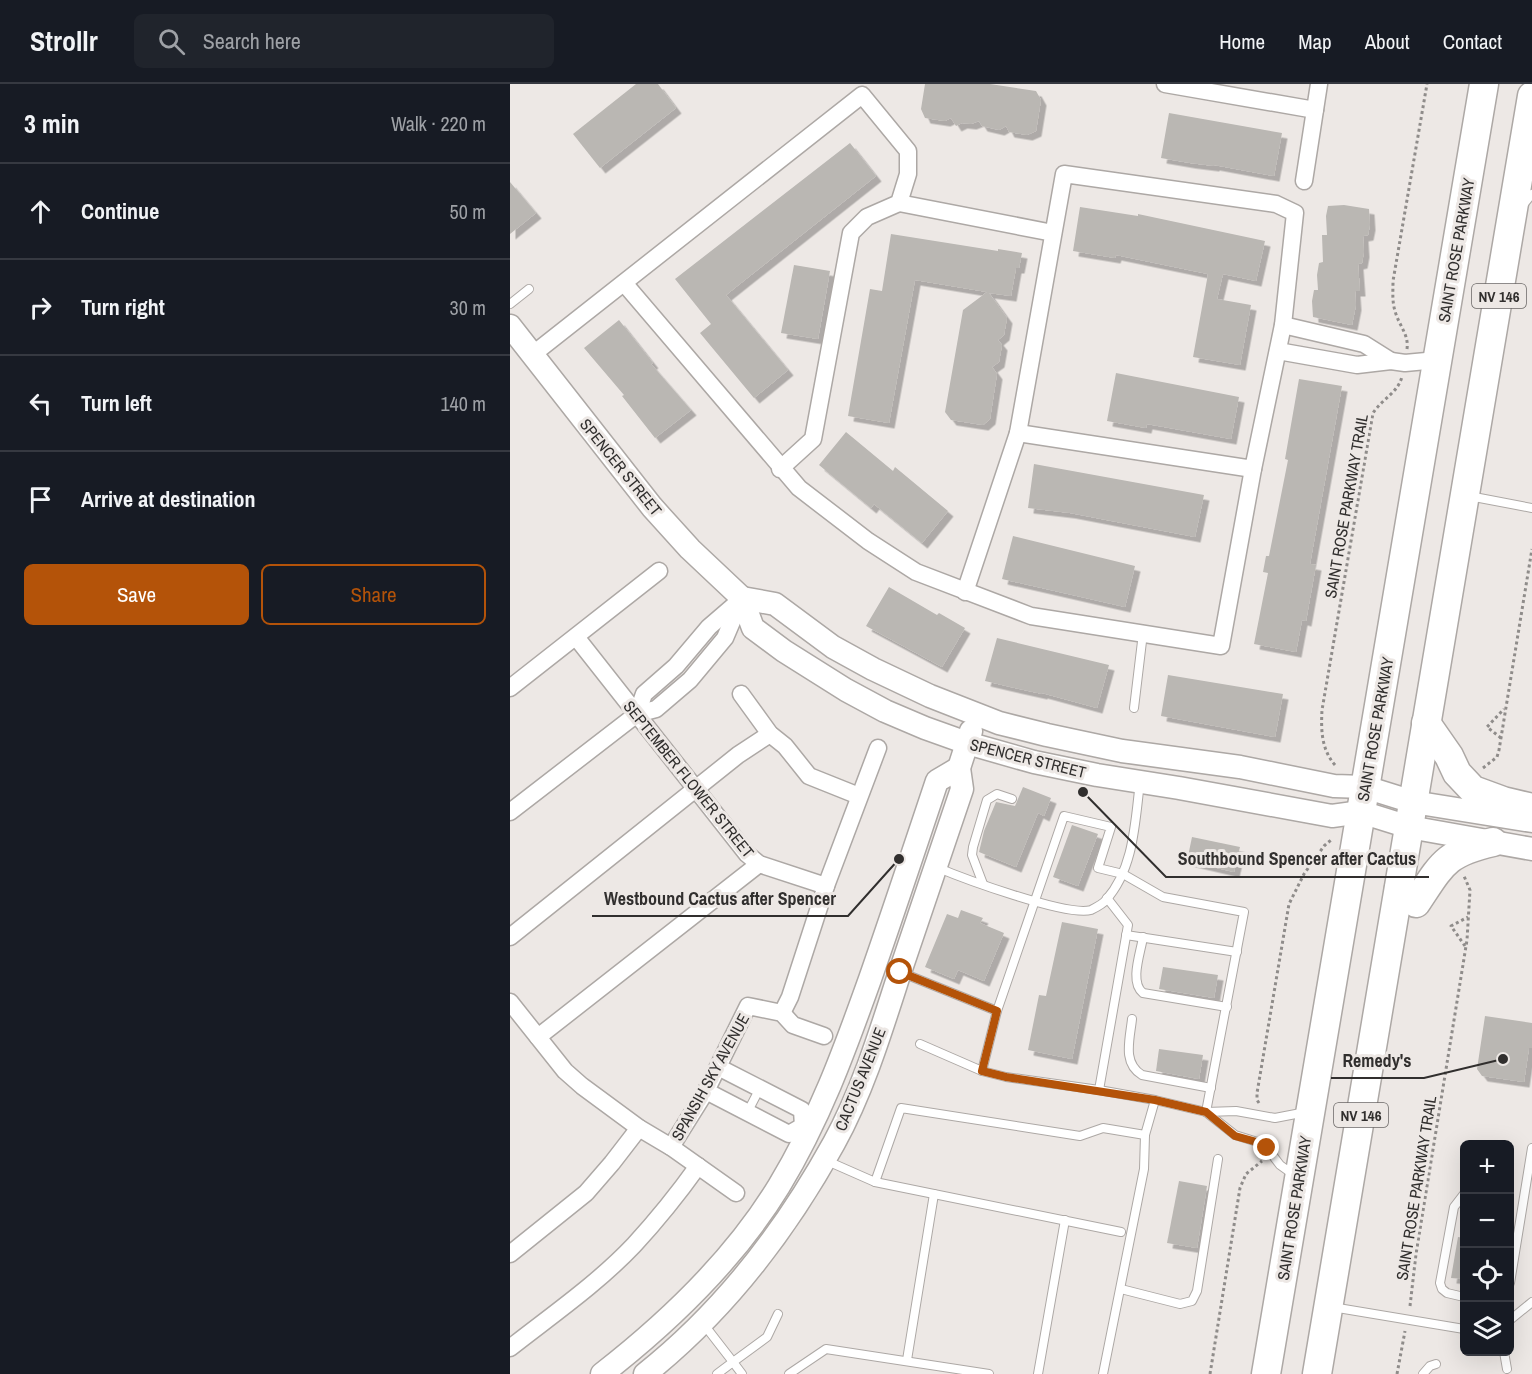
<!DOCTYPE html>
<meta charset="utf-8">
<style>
body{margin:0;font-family:"Archivo Narrow",sans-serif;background:#20242c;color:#f1f3f6}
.controls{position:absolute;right:18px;bottom:18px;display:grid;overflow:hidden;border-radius:9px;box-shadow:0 6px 24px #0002}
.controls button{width:54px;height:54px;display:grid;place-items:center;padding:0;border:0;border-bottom:2px solid #363941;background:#171b24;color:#f1f3f6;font:30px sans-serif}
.stop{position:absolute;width:18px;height:18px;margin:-14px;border:4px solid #b45309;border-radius:50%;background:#fff}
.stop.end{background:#b45309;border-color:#fff;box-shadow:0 2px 6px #0008}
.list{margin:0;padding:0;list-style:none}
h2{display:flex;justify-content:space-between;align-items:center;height:78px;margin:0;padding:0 24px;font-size:26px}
h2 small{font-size:20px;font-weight:400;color:#9ea1a6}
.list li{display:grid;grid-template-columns:39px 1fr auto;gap:18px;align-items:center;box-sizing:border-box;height:96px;padding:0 24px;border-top:2px solid #363941}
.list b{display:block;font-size:22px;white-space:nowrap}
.list em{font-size:20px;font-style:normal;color:#9ea1a6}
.actions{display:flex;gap:12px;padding:18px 24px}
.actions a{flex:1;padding:14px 0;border:2px solid #b45309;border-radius:9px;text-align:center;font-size:21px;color:#b45309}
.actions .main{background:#b45309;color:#fff}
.icon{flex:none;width:33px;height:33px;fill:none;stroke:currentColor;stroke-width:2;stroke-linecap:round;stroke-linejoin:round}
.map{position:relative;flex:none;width:1022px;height:1290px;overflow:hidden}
header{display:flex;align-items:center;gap:36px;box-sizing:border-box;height:84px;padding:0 30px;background:#171b24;border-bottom:2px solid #363941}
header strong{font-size:28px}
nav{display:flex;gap:33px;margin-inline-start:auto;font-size:21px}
.search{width:420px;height:54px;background:#20242c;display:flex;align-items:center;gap:15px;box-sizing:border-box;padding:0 21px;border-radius:9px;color:#9ea1a6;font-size:22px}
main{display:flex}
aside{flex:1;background:#171b24}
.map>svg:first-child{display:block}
.building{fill:#bab7b3;filter:url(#shadow)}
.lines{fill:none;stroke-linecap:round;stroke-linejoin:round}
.lane-casing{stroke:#ada8a5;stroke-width:10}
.street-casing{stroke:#ada8a5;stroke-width:19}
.secondary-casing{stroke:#ada8a5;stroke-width:25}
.highway-casing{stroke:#ada8a5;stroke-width:31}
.path{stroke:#8f8c8a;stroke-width:3;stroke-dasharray:3 3;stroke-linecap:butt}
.lane{stroke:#fff;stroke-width:8}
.street{stroke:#fff;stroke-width:16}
.secondary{stroke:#fff;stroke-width:22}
.highway{stroke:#fff;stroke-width:28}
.route{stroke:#b45309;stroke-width:8}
.labels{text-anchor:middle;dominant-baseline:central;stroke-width:6;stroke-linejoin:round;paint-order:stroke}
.shield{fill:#ede8e5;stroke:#696665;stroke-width:1.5}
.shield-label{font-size:15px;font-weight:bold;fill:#312f2e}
.street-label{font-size:16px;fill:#312f2e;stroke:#ede8e5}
.leader{fill:none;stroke:#312f2e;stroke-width:2}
.callout-dot{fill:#312f2e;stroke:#ede8e5;stroke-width:2}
.callout-label{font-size:18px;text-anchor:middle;font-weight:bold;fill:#312f2e;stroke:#ede8e5;stroke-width:6;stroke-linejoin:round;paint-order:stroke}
</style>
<header>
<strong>Strollr</strong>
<div class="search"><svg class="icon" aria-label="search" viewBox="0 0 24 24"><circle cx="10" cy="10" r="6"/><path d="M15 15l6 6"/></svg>Search here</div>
<nav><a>Home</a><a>Map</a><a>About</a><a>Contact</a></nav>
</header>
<main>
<aside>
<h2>3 min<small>Walk · 220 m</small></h2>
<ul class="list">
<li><svg class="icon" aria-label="ahead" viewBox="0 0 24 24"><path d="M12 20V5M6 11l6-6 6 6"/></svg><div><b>Continue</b></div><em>50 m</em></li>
<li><svg class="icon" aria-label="right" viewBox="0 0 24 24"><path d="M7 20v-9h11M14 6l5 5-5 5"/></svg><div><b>Turn right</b></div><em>30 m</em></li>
<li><svg class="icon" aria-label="left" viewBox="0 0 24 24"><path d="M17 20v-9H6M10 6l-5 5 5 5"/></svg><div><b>Turn left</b></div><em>140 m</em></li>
<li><svg class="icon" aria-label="arrive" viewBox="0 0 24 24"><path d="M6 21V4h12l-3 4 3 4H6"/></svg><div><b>Arrive at destination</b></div></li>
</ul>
<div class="actions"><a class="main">Save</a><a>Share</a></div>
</aside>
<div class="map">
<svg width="1022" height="1290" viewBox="0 0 1022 1290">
<defs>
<filter id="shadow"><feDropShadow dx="5.5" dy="5.5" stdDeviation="0" flood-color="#0004"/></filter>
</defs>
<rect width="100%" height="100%" fill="#ede8e5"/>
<g class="building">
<polygon points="126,0 148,0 166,24 90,84 63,50"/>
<polygon points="415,0 480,0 526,7 531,16 526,47 517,51 499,48 496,42 489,46 472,42 469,37 461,40 452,39 446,42 441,34 435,37 415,34 411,25"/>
<polygon points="659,29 772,49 764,92 704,81 704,82 680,79 651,74"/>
<polygon points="340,59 366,92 216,211 278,286 244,314 190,249 201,240 165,195"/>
<polygon points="0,98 26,129 0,150"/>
<polygon points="834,121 859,125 860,141 858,151 853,152 854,168 852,179 848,180 850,207 845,207 846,221 842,241 803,233 802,217 804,206 808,206 807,191 809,179 813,178 812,151 817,151 816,132 818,122"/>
<polygon points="570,123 628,132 628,130 755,157 746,197 713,190 707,215 741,221 730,281 683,273 698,190 606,171 605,174 563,167"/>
<polygon points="381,150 488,167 488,165 512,169 509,184 506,184 501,212 479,209 497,234 494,251 488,256 492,261 489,278 482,283 487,290 480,335 473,341 441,336 435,328 453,226 477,208 405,196 379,339 338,332 360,205 372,207"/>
<polygon points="284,181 320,187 308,255 271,249"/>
<polygon points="109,236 143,279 141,280 181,326 145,354 112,312 114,311 74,264"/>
<polygon points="606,289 729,313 721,355 637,340 636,344 597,337"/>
<polygon points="789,295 832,302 800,480 806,481 796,537 792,536 786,568 744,560 758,489 753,488 756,472 759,472 778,376 775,375"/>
<polygon points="336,348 383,387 385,383 438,427 412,459 364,420 361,424 309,381"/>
<polygon points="524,380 694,411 685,453 560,429 518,424"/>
<polygon points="503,452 625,482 615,523 492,495"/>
<polygon points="379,503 427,531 429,529 455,544 432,583 356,542"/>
<polygon points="487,554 599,581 587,624 532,609 532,610 505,604 475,597"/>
<polygon points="658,591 773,610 765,653 651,632"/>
<polygon points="513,703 541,714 534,732 528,729 506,783 469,768 474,747 486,718 505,722"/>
<polygon points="562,741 588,750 568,802 543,793"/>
<polygon points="682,753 730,763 724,788 677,777"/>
<polygon points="451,826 473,834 470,839 494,849 474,897 448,886 444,895 415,883 437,830 448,834"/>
<polygon points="552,838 588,845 562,975 518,966 529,911 536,912"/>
<polygon points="653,883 708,891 704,914 649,905"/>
<polygon points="975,932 1022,939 1022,964 1019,964 1014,998 972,992 967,985"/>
<polygon points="649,965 693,971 689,995 646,987"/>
<polygon points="669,1097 697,1102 687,1164 657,1159"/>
<polygon points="948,1153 954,1154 954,1195 941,1194"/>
</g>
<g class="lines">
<defs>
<g id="lane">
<polyline points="1013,121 1022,110"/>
<polyline points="0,220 19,205"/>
<polyline points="959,412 1022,424"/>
<polyline points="624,624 633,549"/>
<path d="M426,783C452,794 557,833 581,826C585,824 593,820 596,816C624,785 625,738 630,698"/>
<polyline points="473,800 462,771 463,763 477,716 487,710 502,715"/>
<polyline points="616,851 727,868"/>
<path d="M633,853C631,868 619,898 633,909L717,923"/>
<polyline points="390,888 487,927"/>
<path d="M622,935C620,955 612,979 632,991L701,1004"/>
<polyline points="410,960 472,987 487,927 554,732 601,743 588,784 613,790 653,813 734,828 696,1028"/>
<polyline points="472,987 496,993 589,1006 645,1016 696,1028 726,1027 765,1034 796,1028"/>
<polyline points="589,1006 618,841 597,814"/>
<polyline points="696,1028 725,1051 754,1060 770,1081 784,1091"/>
<polyline points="237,1029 250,1004"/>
<polyline points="315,1076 365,1098 611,1148"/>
<polyline points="365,1098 391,1024 570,1052 593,1044 635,1051 645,1016"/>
<polyline points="954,1110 944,1123 930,1199 932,1205 937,1209 954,1213"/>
<polyline points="1000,1199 1022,1064"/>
<polyline points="611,1205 670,1220 682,1217 687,1207 708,1075"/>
<polyline points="822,1223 954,1245"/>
<polyline points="1000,1236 1022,1218"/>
<polyline points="192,1238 223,1278 257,1253 268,1230"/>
<polyline points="994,1268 997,1285"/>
<polyline points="397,1276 424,1110"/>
<polyline points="207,1290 223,1278 232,1290"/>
<polyline points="279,1290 316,1265 479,1290"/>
<polyline points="528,1290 555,1136"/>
<polyline points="593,1290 634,1085 635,1051"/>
<polyline points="913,1290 920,1282 926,1280"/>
</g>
<g id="street">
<polyline points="655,0 805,26"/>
<polygon points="554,90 766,120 785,129 773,241 743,385 508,349"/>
<polyline points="794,97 809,0"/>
<polyline points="389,119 543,149"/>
<polyline points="114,199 289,404 358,457 406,488 521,532 711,562 743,385"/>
<polyline points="773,241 854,260 881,277"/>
<polyline points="768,267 847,281 881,277 895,279 927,276"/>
<polyline points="22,271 352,11 398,67 398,90 389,119 357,133 341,149 303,355 270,385"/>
<polyline points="455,508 508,349"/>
<polyline points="66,553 237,770 249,780 316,802"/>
<polyline points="0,604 149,487"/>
<polyline points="231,610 260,650 275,662 299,692 349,712"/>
<polyline points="127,630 134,610 166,582 199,543 228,518"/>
<polyline points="0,728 127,630 146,625 180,596 215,554 232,514"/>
<polyline points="0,853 228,671 260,650"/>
<polyline points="0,918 55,987 72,1002 129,1044 161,1063 226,1109"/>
<polyline points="272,929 280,913 316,802 368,664"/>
<polyline points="28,953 249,780"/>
<polyline points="208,983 292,1026 293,1042"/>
<polyline points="196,1007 279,1050 293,1042"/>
<polyline points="161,1063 196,1007 238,922 272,929 283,941 314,952"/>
<polyline points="0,1170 76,1109 102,1079 129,1044"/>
<path d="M0,1264C42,1231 87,1200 124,1161C147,1136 168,1110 188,1082"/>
</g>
<g id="secondary">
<polyline points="0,242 142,423 180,465 232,514 243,544 274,567 336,606 375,627 415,644 457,659 524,678 587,691 669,704 822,732 851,728 899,743 1022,765"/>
<polyline points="232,514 265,520 323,563 363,585 420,612 489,639 537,651 612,667 730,683 824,702 855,703 903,718 1022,737"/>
<path d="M92,1290C160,1237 224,1176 269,1102C309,1036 334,968 360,895C383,829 405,763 427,697L449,684"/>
<path d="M135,1290C213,1228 276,1146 324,1059C352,1008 370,950 388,894C409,831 431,768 452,705L449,684L461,647"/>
</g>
<g id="highway">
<polyline points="916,639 939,672 947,689 963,706 993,717 1022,724"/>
<path d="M889,805L906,819C932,780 935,769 983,758"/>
<polyline points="756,1290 974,0"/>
<polyline points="807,1290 1022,12"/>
</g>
</defs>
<use href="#lane" class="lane-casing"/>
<use href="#street" class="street-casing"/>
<use href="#secondary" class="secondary-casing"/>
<use href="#highway" class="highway-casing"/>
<g class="path">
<path d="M897,265C899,250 889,242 885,227C882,217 883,208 883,197L917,0"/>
<polyline points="991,654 977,643 994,625"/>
<path d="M825,681C811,665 811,645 812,626L863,329C872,315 889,308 892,292"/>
<polyline points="973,684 987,673 989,666 1022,465"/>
<polyline points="955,862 941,842 958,833"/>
<polyline points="749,1019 747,1016 747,1009 779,820 794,790 814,762 821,756"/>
<polyline points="900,1222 906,1170 957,856 960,806 954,792"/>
<polyline points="700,1290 730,1104 736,1090 752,1077"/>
<polyline points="887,1290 895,1247"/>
</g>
<use href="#lane" class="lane"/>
<use href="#street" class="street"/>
<use href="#secondary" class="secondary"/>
<use href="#highway" class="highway"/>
</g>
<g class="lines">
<polyline class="route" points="390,888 487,927 472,987 496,993 645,1016 696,1028 725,1052 754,1060 757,1064"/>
</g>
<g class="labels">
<g class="shield">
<rect x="962" y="200" width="54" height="24" rx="4.5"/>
<rect x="824" y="1019" width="54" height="24" rx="4.5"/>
</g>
<g class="shield-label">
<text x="989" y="212">NV 146</text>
<text x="851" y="1031">NV 146</text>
</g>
<g class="street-label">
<text transform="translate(946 166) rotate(-80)">SAINT ROSE PARKWAY</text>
<text transform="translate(111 383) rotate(51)">SPENCER STREET</text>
<text transform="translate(836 422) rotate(-80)">SAINT ROSE PARKWAY TRAIL</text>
<text transform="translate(865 645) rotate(-80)">SAINT ROSE PARKWAY</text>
<text transform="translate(518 674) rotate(14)">SPENCER STREET</text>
<text transform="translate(179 695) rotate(51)">SEPTEMBER FLOWER STREET</text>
<text transform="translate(200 993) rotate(-61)">SPANSIH SKY AVENUE</text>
<text transform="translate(350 995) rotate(-68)">CACTUS AVENUE</text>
<text transform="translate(906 1104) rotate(-81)">SAINT ROSE PARKWAY TRAIL</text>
<text transform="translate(784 1124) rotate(-81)">SAINT ROSE PARKWAY</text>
</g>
</g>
<path class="leader" d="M573 708L656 793H919M389 775L338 832H82M993 975L914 994H821"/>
<g class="callout-dot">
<circle cx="573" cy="708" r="6"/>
<circle cx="389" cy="775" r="6"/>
<circle cx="993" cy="975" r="6"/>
</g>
<g class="callout-label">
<text x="787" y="781">Southbound Spencer after Cactus</text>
<text x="210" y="821">Westbound Cactus after Spencer</text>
<text x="867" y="983">Remedy's</text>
</g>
</svg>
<div class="controls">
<button>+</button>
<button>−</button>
<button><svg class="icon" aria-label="locate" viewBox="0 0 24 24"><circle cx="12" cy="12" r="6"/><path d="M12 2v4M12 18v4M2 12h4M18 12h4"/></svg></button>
<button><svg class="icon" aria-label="layers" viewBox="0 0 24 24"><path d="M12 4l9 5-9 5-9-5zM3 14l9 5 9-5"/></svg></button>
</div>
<div class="stop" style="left:390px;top:888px"></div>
<div class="stop end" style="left:757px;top:1064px"></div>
</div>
</main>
